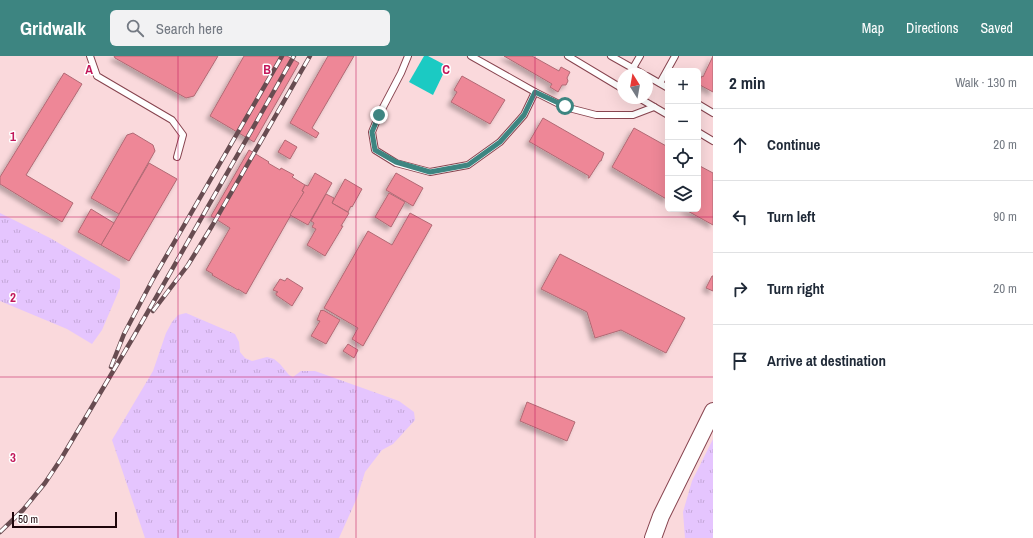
<!DOCTYPE html>
<meta charset="utf-8">
<style>
body{margin:0;font-family:"Archivo Narrow",sans-serif;background:#f2f2f3;color:#1f2937}
.controls{position:absolute;right:12px;top:12px;display:grid;overflow:hidden;border-radius:6px;box-shadow:0 4px 16px #0002}
.controls button{width:36px;height:36px;display:grid;place-items:center;padding:0;border:0;border-bottom:1px solid #e0e1e3;background:#fff;color:#1f2937;font:20px sans-serif}
.compass{position:absolute;left:617px;top:12px;width:36px;height:36px;border-radius:50%;background:#fff;box-shadow:0 4px 16px #0002;rotate:349deg}
.scale{position:absolute;left:12px;bottom:10px;width:105px;box-sizing:border-box;padding-left:4px;border:2px solid #1e050a;border-top:0;font-size:11px;line-height:14px;white-space:nowrap;color:#1e050a;-webkit-text-stroke:3px #fff;paint-order:stroke}
.stop{position:absolute;width:12px;height:12px;margin:-9px;border:3px solid #3d8581;border-radius:50%;background:#fff}
.stop.end{background:#3d8581;border-color:#fff;box-shadow:0 1px 4px #0008}
.list{margin:0;padding:0;list-style:none}
h2{display:flex;justify-content:space-between;align-items:center;height:52px;margin:0;padding:0 16px;font-size:17px}
h2 small{font-size:13px;font-weight:400;color:#747a83}
.list li{display:grid;grid-template-columns:26px 1fr auto;gap:12px;align-items:center;box-sizing:border-box;height:72px;padding:0 16px;border-top:1px solid #e0e1e3}
.list b{display:block;font-size:15px;white-space:nowrap}
.list em{font-size:13px;font-style:normal;color:#747a83}
.icon{flex:none;width:22px;height:22px;fill:none;stroke:currentColor;stroke-width:2;stroke-linecap:round;stroke-linejoin:round}
.map{position:relative;flex:none;width:713px;height:482px;overflow:hidden}
header{display:flex;align-items:center;gap:24px;box-sizing:border-box;height:56px;padding:0 20px;background:#3d8581;color:#fff}
header strong{font-size:19px}
nav{display:flex;gap:22px;margin-inline-start:auto;font-size:14px}
.search{width:280px;height:36px;background:#f2f2f3;display:flex;align-items:center;gap:10px;box-sizing:border-box;padding:0 14px;border-radius:6px;color:#747a83;font-size:15px}
main{display:flex}
aside{flex:1;background:#fff}
.map>svg:first-child{display:block}
.grass{fill:url(#grass-tufts)}
.water{fill:#1bcac3}
.building{fill:#ee8797;stroke:#b16974;filter:url(#shadow)}
.lines{fill:none;stroke-linecap:round;stroke-linejoin:round}
.service-casing{stroke:#87444f;stroke-width:8}
.tertiary-casing{stroke:#87444f;stroke-width:18}
.service{stroke:#fff;stroke-width:6}
.tertiary{stroke:#fff;stroke-width:16}
.rail-casing{stroke:#684c51;stroke-width:4.5}
.rail{stroke:#fff;stroke-width:3;stroke-dasharray:9;stroke-linecap:butt}
.route{stroke:#3d8581;stroke-width:5}
.grid{fill:none;stroke:#c2185b;stroke-width:1;stroke-opacity:0.55}
.grid-label{font-size:13px;text-anchor:middle;font-weight:bold;fill:#c2185b;stroke:#fff;stroke-width:3;stroke-linejoin:round;paint-order:stroke}
</style>
<header>
<strong>Gridwalk</strong>
<div class="search"><svg class="icon" aria-label="search" viewBox="0 0 24 24"><circle cx="10" cy="10" r="6"/><path d="M15 15l6 6"/></svg>Search here</div>
<nav><a>Map</a><a>Directions</a><a>Saved</a></nav>
</header>
<main>
<div class="map">
<svg width="713" height="482" viewBox="0 0 713 482">
<defs>
<pattern id="grass-tufts" width="24" height="20" patternUnits="userSpaceOnUse"><rect width="24" height="20" fill="#e5c5fe"/><path d="M3 7l-1-3M5 7V3M7 7l1-3M15 17l-1-3M17 17v-4M19 17l1-3" fill="none" stroke="#c4a8d8"/></pattern>
<filter id="shadow"><feDropShadow dx="-3.5" dy="3.5" stdDeviation="2" flood-color="#0004"/></filter>
</defs>
<rect width="100%" height="100%" fill="#fad9dc"/>
<g class="grass">
<polygon points="0,157 50,182 120,223 120,232 102,274 92,288 67,273 0,245"/>
<polygon points="186,257 235,278 239,286 240,296 245,302 252,305 267,301 274,303 280,308 289,319 293,321 301,315 315,315 399,345 414,356 415,364 393,388 382,394 365,416 357,442 339,482 145,482 112,384 153,315 166,277 172,266 178,259"/>
<polygon points="713,383 713,482 685,482 683,456 692,425"/>
</g>
<polygon class="water" points="424,0 428,0 447,10 433,39 409,26"/>
<g class="building">
<polygon points="114,0 218,0 194,40 186,42 115,2"/>
<polygon points="244,0 287,0 299,7 254,86 210,60"/>
<polygon points="328,0 354,0 312,72 319,77 316,82 290,67"/>
<polygon points="504,0 532,0 559,15 561,11 570,16 567,22 568,25 566,29 562,29 558,36 550,31 552,28"/>
<polygon points="713,0 713,36 698,28 702,20 703,21"/>
<polygon points="64,17 82,28 26,119 73,147 62,166 0,128 0,121"/>
<polygon points="462,20 505,44 490,68 451,46 457,36 454,34"/>
<polygon points="543,62 604,97 601,105 600,105 589,122 588,122 589,120 530,86 529,86"/>
<polygon points="634,72 668,91 668,144 612,111"/>
<polygon points="133,77 153,89 155,95 119,158 91,142 127,79"/>
<polygon points="285,84 297,91 290,103 278,96"/>
<polygon points="249,94 269,106 268,107 280,114 281,112 294,119 292,121 305,129 302,135 304,136 246,238 238,233 238,234 212,219 213,218 206,214 230,172 211,160"/>
<polygon points="149,107 177,123 129,205 101,189"/>
<polygon points="698,109 713,117 713,169 684,153 698,153"/>
<polygon points="315,117 332,127 308,169 290,159 304,136 302,135 305,129 308,130"/>
<polygon points="396,117 423,132 413,150 386,134"/>
<polygon points="345,123 362,133 352,151 351,150 348,156 332,147"/>
<polygon points="389,137 405,146 391,171 375,161"/>
<polygon points="326,138 334,142 332,147 349,157 341,170 343,170 325,200 307,189 316,173 312,171 314,167 311,165"/>
<polygon points="91,153 114,167 101,189 78,176"/>
<polygon points="410,157 432,169 363,290 352,283 358,272 324,252 368,175 392,189"/>
<polygon points="560,198 685,262 666,297 621,274 595,282 587,256 541,233"/>
<polygon points="712,220 713,220 713,235 706,232"/>
<polygon points="287,222 303,232 292,250 276,239 276,237 278,236 273,234 280,223 285,225"/>
<polygon points="321,254 322,255 323,254 340,264 326,288 311,280 320,265 317,264"/>
<polygon points="348,288 358,294 354,302 343,295"/>
<polygon points="527,346 575,366 567,385 520,365"/>
</g>
<g class="lines">
<defs>
<g id="service">
<polyline points="90,0 97,20 172,64 183,79 177,101"/>
<polyline points="408,0 401,17 379,59 372,76 375,94 396,107 430,116 468,109 500,86 524,59 535,36"/>
<polyline points="471,0 535,36 565,51 596,59 633,59 654,51"/>
<polyline points="568,0 623,33"/>
<polyline points="611,0 643,18"/>
<polyline points="633,12 640,0"/>
<polyline points="647,20 668,32"/>
<polyline points="660,27 675,0"/>
<polyline points="639,42 668,59"/>
<polyline points="698,48 713,57"/>
<polyline points="698,76 713,85"/>
</g>
<polyline id="tertiary" points="653,482 661,460 713,355"/>
</defs>
<use href="#service" class="service-casing"/>
<use href="#tertiary" class="tertiary-casing"/>
<use href="#service" class="service"/>
<use href="#tertiary" class="tertiary"/>
<defs>
<g id="rail">
<polyline points="153,255 188,209 212,170 310,0"/>
<polyline points="111,311 124,278 153,223 282,0"/>
<polyline points="0,476 23,454 45,427 61,403 134,280 294,0"/>
</g>
</defs>
<use href="#rail" class="rail-casing"/>
<use href="#rail" class="rail"/>
</g>
<g class="lines">
<polyline class="route" points="379,59 372,76 375,94 396,106 430,116 468,109 500,86 524,59 535,36 565,50"/>
</g>
<path class="grid" d="M178,0V482M356,0V482M535,0V482M0,161H713M0,321H713"/>
<g class="grid-label">
<text x="89" y="18">A</text>
<text x="267" y="18">B</text>
<text x="446" y="18">C</text>
<text x="13" y="85">1</text>
<text x="13" y="246">2</text>
<text x="13" y="406">3</text>
</g>
</svg>
<div class="controls">
<button>+</button>
<button>−</button>
<button><svg class="icon" aria-label="locate" viewBox="0 0 24 24"><circle cx="12" cy="12" r="6"/><path d="M12 2v4M12 18v4M2 12h4M18 12h4"/></svg></button>
<button><svg class="icon" aria-label="layers" viewBox="0 0 24 24"><path d="M12 4l9 5-9 5-9-5zM3 14l9 5 9-5"/></svg></button>
</div>
<svg class="compass" viewBox="-18 -18 36 36"><path d="M0-13l5 13h-10z" fill="#e53935"/><path d="M0 13l5-13h-10z" fill="#747a83"/></svg>
<div class="scale">50 m</div>
<div class="stop" style="left:565px;top:50px"></div>
<div class="stop end" style="left:379px;top:59px"></div>
</div>
<aside>
<h2>2 min<small>Walk · 130 m</small></h2>
<ul class="list">
<li><svg class="icon" aria-label="ahead" viewBox="0 0 24 24"><path d="M12 20V5M6 11l6-6 6 6"/></svg><div><b>Continue</b></div><em>20 m</em></li>
<li><svg class="icon" aria-label="left" viewBox="0 0 24 24"><path d="M17 20v-9H6M10 6l-5 5 5 5"/></svg><div><b>Turn left</b></div><em>90 m</em></li>
<li><svg class="icon" aria-label="right" viewBox="0 0 24 24"><path d="M7 20v-9h11M14 6l5 5-5 5"/></svg><div><b>Turn right</b></div><em>20 m</em></li>
<li><svg class="icon" aria-label="arrive" viewBox="0 0 24 24"><path d="M6 21V4h12l-3 4 3 4H6"/></svg><div><b>Arrive at destination</b></div></li>
</ul>
</aside>
</main>
